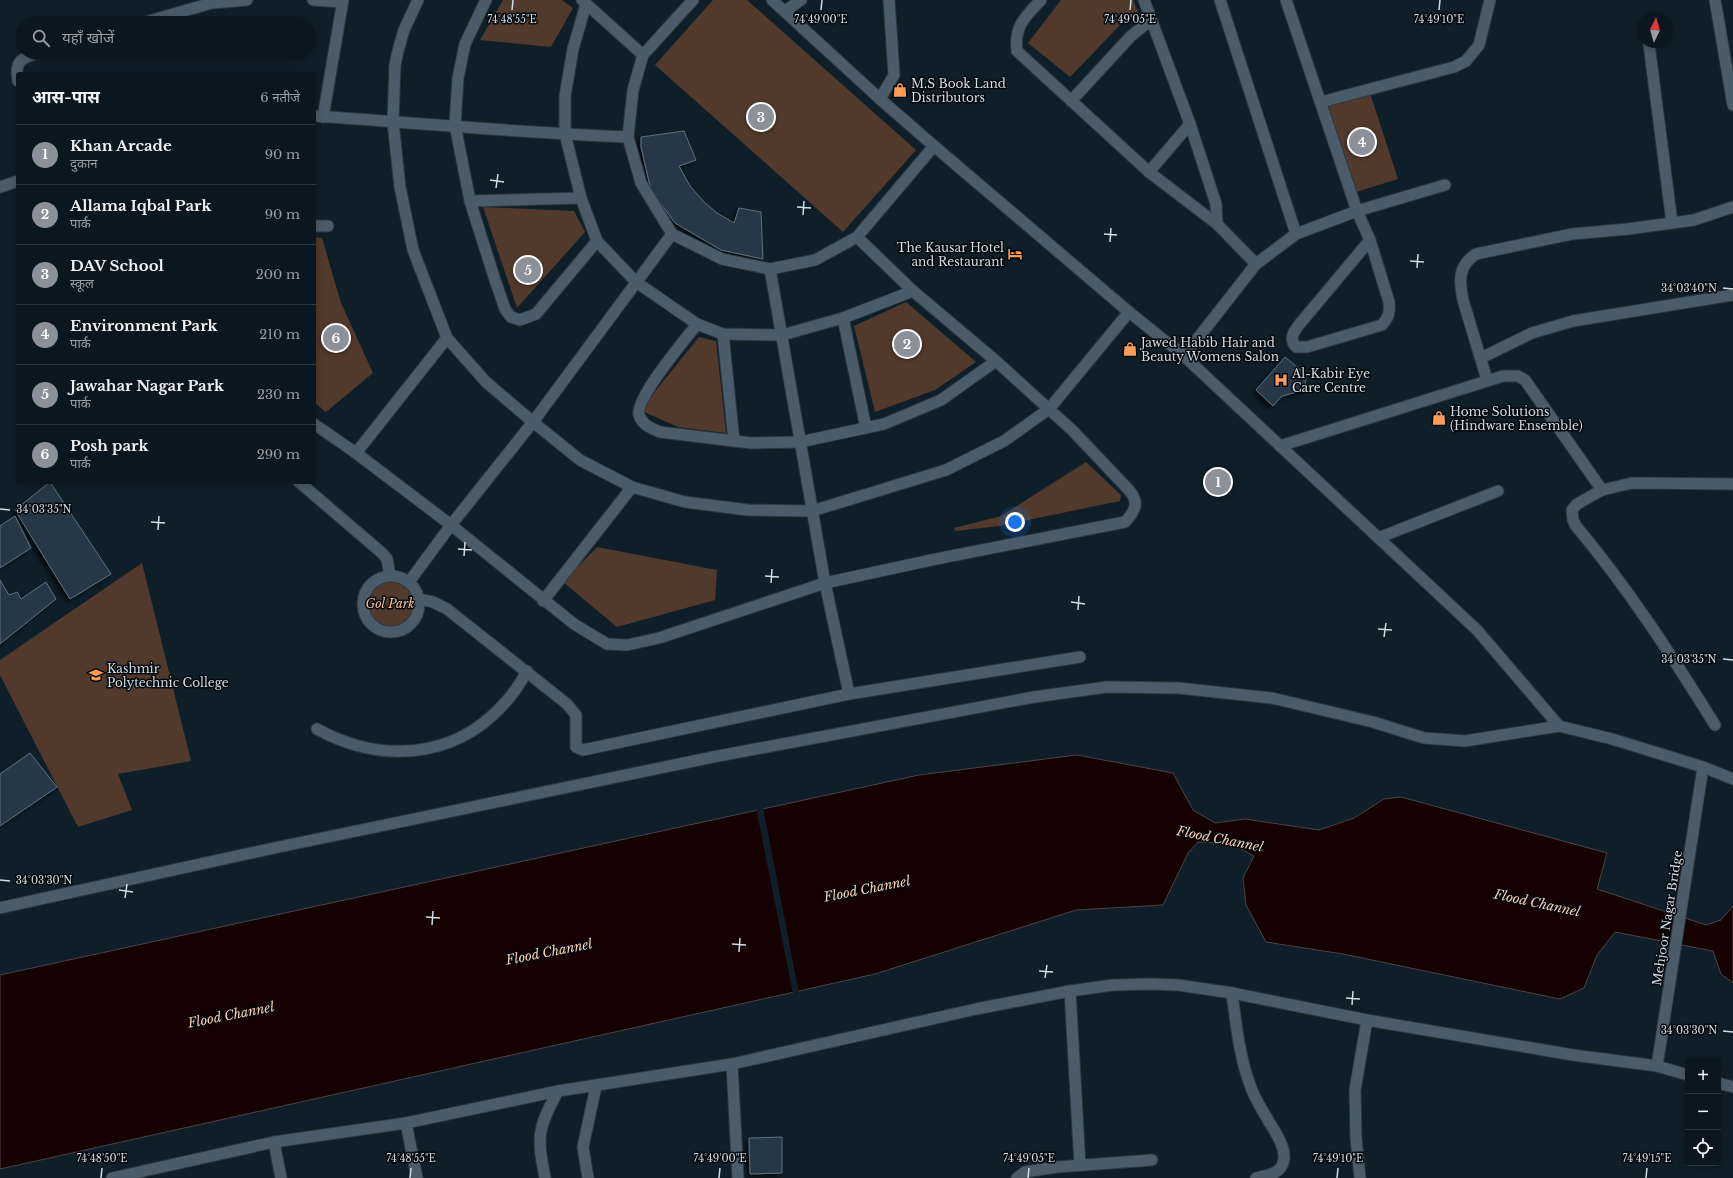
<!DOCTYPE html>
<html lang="hi">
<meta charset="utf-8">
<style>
body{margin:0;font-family:"Libre Baskerville","Noto Sans Devanagari",serif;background:#132029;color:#f1f3f6}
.controls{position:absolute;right:12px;bottom:12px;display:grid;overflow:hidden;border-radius:4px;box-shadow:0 2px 10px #0003}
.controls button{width:36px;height:36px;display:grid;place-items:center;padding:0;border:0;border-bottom:1px solid #2a363e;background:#0a1720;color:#f1f3f6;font:20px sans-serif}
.compass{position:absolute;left:1637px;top:12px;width:36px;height:36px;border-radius:50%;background:#0a1720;box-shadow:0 2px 10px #0003;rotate:5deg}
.you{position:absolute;left:1015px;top:522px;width:14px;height:14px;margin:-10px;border:3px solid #fff;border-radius:50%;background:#1a73e8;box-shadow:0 0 0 6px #1a73e833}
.badge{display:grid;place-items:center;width:26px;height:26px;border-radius:50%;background:#8c9099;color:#fff;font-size:13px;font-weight:700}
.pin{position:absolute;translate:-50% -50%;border:2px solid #fff;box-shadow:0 1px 4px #0006}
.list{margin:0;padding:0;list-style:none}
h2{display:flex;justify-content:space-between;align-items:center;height:52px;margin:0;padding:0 16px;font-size:17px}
h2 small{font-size:13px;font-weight:400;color:#999fa5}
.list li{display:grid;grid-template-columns:26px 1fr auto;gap:12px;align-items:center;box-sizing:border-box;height:60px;padding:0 16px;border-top:1px solid #2a363e}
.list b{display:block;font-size:15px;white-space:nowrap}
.list p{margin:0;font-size:13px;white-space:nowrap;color:#999fa5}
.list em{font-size:13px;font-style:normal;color:#999fa5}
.icon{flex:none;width:22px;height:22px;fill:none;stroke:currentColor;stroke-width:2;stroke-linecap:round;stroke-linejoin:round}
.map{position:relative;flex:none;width:1733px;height:1178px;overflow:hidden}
.search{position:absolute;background:#0a1720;box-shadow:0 2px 10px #0003;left:16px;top:16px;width:300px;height:44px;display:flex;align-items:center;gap:10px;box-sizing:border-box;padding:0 14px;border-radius:22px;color:#999fa5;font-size:15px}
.panel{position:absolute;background:#0a1720;box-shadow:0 2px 10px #0003;left:16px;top:72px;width:300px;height:412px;border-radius:4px}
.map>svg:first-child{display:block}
.green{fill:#513a2b}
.water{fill:#140100;stroke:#4d4344}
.pier{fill:#0e1f2a}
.building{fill:#283946;stroke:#5d707e;filter:url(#shadow)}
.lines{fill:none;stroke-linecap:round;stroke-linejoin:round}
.minor-casing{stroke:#2e3740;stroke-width:13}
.secondary-casing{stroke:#2e3740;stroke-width:13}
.minor{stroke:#4a5c6a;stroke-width:11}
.secondary{stroke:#4a5c6a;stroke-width:11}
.ticks{fill:none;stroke:#d2dce4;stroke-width:1.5}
.labels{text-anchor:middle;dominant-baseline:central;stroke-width:3;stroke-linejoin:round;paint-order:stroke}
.poi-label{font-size:12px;fill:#d2dce4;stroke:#03080d;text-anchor:start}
.park-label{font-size:12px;font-style:italic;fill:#f9bf99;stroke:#03080d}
.street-label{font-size:12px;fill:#d2dce4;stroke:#03080d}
.water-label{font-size:13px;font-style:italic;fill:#ffcfb1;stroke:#03080d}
.ticks-label{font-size:10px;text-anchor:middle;fill:#d2dce4;stroke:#03080d;stroke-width:3;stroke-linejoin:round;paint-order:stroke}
</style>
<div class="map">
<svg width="1733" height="1178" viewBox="0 0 1733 1178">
<defs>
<filter id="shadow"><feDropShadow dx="-3.5" dy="3.5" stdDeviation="2" flood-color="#0009"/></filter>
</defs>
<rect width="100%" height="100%" fill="#0e1f2a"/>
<g class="green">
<polygon points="503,0 562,0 573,8 551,47 480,40"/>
<polygon points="713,0 747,0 916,150 843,232 655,65"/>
<polygon points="1061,0 1133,0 1138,12 1123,22 1070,77 1028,43"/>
<polygon points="1370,93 1398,179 1356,192 1326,105"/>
<polygon points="483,207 574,211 585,232 517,308"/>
<polygon points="314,237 322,238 341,303 373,373 326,412 314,402"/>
<polygon points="906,302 976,362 935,390 875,412 854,326"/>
<polygon points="699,337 716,341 726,433 678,427 640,410"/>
<polygon points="1086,462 1121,495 1120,501 999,526 956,531 954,528 1001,516"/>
<polygon points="597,547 717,570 715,600 617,627 563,582"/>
<polygon points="142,563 191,761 118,774 132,810 78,827 0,675 0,660"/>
<circle cx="390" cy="603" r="24"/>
</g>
<polygon class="water" points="1077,755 1173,773 1193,810 1215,823 1245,819 1319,830 1354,818 1384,799 1401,797 1607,853 1597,889 1706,925 1721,920 1733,906 1733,983 1721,974 1713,951 1615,932 1597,955 1584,988 1560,999 1343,954 1266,942 1246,905 1243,878 1254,856 1231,843 1198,842 1188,853 1163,905 1076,910 875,974 0,1169 0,975 919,775"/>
<polygon class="pier" points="763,807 799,993 793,994 756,808"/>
<g class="building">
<polygon points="684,131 696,160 679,166 690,186 704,202 717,213 734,223 739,208 761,212 763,259 721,250 675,223 651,190 641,147 641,137"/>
<polygon points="1285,357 1306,374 1305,390 1282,396 1273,406 1256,390"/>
<polygon points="50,482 111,574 70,599 15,510"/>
<polygon points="15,516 31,548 0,568 0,526"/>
<polygon points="0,580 9,595 17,592 21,599 46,582 56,599 0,644"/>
<polygon points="30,753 57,787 0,826 0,774"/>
<polygon points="782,1137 782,1173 750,1174 749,1138"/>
</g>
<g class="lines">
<defs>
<g id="minor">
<polyline points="313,0 342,2"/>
<polyline points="418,0 404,30 398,51 395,65 393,122 400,187 413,250 447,338 486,382 533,422 580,460 632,487 685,502 748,510 812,511 946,470 1004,441 1049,409 1129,312"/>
<polyline points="486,0 465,44 458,78 455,125 470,201 495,280 505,309 511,317 520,320 536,314 597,241"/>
<polyline points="582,0 643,55"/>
<polyline points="693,0 643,55 633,90 628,137 641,183 672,234 722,259 770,269 815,260 857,237 934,146"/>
<path d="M1041,0C1025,17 1014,26 1017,51L1149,172L1217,224L1256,264"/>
<polyline points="1144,0 1190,124 1216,204 1217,224"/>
<polyline points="1220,0 1296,234"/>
<path d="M1286,0L1357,211L1370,240L1389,302C1390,312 1389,317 1382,325L1307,347H1296C1289,339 1293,333 1298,326L1370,240"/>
<polyline points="1715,0 1733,105"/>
<polyline points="586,4 573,49 565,96 565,134 581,198 597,241 636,282 697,324 723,334 782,335 843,318 913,291"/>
<polyline points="785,11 801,0"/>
<polyline points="142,23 212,3 247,0"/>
<polyline points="1649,44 1672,223"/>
<path d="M18,81C14,61 21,58 39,53"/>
<polyline points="880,99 894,75 889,0"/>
<polyline points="1071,101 1131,36 1151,20"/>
<polyline points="1321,102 1454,67 1466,61 1479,45 1490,0"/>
<path d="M314,116C419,123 523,133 628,137"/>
<polyline points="323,117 343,0"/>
<polyline points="1149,172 1190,124"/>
<polyline points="0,187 18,181"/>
<polyline points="470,201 581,198"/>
<polyline points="314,226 328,226"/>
<polyline points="770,269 825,583 849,694"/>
<polyline points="843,318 866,428"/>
<path d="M697,324C685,340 635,398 639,415C642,425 651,428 660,432L751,443L800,442L884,424L941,400L996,361"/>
<polyline points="723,334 734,441"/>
<polyline points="1184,356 1256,264 1296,234 1357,211 1445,185"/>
<polyline points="1481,358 1532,333 1573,321 1733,295"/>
<path d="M1487,380L1463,300C1459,280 1458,266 1476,254L1572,234L1628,229L1694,220L1733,207"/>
<path d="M314,424L356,453L451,525L574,624L607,644L627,645L659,638L825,583L936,559L1125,522C1136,510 1140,502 1128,489L1072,430L996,361L913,291L857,237"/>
<polyline points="1280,446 1503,376 1518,376 1525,380 1602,490"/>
<polyline points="356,453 447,338"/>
<polyline points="299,482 382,553 387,559 390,576"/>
<polyline points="1378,538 1498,491"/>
<circle cx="391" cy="604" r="28"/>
<polyline points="409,582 451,525 533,422 672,234"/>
<polyline points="419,599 433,602 447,609 567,704 576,715 576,747 583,750 849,694 1080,657"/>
<polyline points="543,601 632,487"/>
<path d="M1715,725C1672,656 1628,588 1576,526L1573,520L1572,510L1577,504L1602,490L1632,483L1733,484"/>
<path d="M317,729C379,763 452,760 502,706C512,696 520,684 527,671"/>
<polyline points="1070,991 1080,1165"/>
<path d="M1232,993C1236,1023 1239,1054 1249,1082C1253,1096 1261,1108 1268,1120C1275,1132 1285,1145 1284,1159C1282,1174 1268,1175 1256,1178"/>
<polyline points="732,1064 738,1178"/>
<polyline points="406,1123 417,1178"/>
<polyline points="274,1142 281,1178"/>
<polyline points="112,1178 274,1142 406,1123 558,1091 732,1064 976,1009 1070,991 1113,985 1150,984 1178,985 1232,993 1367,1020 1573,1055 1657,1066"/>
<path d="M545,1178C537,1137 537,1129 558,1091"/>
<polyline points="588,1178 583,1147 596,1086"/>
<polyline points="1017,1178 1025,1172 1057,1167 1152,1160"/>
<polyline points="1360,1178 1356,1138 1355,1090 1367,1020"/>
</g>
<g id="secondary">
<polyline points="772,0 880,99 934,146 1129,312 1184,356 1477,630 1559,726 1612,739 1703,767 1733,779"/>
<polyline points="0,908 274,848 713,757 1034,697 1107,687 1178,688 1272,698 1373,722 1424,738 1465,741 1559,726"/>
<polyline points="1688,1075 1657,1066 1703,767"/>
<polyline points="1718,1083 1733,1087"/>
</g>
</defs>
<use href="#minor" class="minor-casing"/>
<use href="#secondary" class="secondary-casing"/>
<use href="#minor" class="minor"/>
<use href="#secondary" class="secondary"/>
</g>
<path class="ticks" d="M512,10L513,0M821,10L822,0M1130,10L1131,0M1439,10L1440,0M490,180L504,182M496,188L498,174M797,207L811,208M803,215L804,201M1104,234L1117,235M1110,242L1111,228M1410,261L1424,262M1417,268L1418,254M1723,288L1733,289M0,509L10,510M151,522L165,523M158,530L159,516M458,549L472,550M464,556L465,542M765,576L779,577M771,583L772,569M1071,602L1085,604M1078,610L1079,596M1378,629L1392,630M1384,637L1386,623M1723,659L1733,660M0,880L10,881M119,890L133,892M125,898L127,884M426,917L440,918M432,925L433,911M732,944L746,945M739,952L740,938M1039,971L1053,972M1045,978L1047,965M1346,998L1360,999M1352,1005L1353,991M1723,1031L1733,1032M101,1178L102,1168M410,1178L411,1168M719,1178L720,1168M1028,1178L1029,1168M1337,1178L1338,1168M1646,1178L1647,1168"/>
<defs>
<symbol id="shop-bare" viewBox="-9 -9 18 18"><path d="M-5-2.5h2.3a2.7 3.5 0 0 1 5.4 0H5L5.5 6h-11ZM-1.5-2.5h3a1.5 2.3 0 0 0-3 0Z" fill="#fe9c57" stroke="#03080d" stroke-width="2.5" paint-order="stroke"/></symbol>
<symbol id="hotel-bare" viewBox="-9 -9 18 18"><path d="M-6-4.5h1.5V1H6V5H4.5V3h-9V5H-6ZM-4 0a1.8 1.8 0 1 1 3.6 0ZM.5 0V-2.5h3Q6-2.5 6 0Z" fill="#fe9c57" stroke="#03080d" stroke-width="2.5" paint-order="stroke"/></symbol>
<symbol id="hospital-bare" viewBox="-9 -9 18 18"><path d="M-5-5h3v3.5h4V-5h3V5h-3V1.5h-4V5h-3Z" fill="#fe9c57" stroke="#03080d" stroke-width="2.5" paint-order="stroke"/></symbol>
<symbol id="university-bare" viewBox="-9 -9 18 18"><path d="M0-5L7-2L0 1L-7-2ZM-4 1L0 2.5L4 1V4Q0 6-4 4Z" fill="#fe9c57" stroke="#03080d" stroke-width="2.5" paint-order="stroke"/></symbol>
</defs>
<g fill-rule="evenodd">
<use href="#shop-bare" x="890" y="80" width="20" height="20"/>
<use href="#hotel-bare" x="1005" y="244" width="20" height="20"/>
<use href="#shop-bare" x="1120" y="339" width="20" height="20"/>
<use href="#hospital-bare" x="1271" y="370" width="20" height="20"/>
<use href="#shop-bare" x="1429" y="408" width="20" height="20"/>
<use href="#university-bare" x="86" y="665" width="20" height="20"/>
</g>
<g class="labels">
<g class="poi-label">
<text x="911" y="83">M.S Book Land<tspan x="911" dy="14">Distributors</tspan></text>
<text x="1004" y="247" text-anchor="end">The Kausar Hotel<tspan x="1004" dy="14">and Restaurant</tspan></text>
<text x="1141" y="342">Jawed Habib Hair and<tspan x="1141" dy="14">Beauty Womens Salon</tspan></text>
<text x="1292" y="373">Al-Kabir Eye<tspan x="1292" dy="14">Care Centre</tspan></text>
<text x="1450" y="411">Home Solutions<tspan x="1450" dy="14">(Hindware Ensemble)</tspan></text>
<text x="107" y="668">Kashmir<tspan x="107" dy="14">Polytechnic College</tspan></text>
</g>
<g class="park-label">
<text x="390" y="603">Gol Park</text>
</g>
<g class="street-label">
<text transform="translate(1667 918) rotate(-81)">Mehjoor Nagar Bridge</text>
</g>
<g class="water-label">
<text transform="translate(1220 839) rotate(11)">Flood Channel</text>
<text transform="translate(867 889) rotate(-11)">Flood Channel</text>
<text transform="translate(1537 903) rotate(12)">Flood Channel</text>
<text transform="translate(549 952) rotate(-11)">Flood Channel</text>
<text transform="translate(231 1015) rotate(-11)">Flood Channel</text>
</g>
</g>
<g class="ticks-label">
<text x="512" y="23">74°48'55"E</text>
<text x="821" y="23">74°49'00"E</text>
<text x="1130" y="23">74°49'05"E</text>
<text x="1439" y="23">74°49'10"E</text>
<text x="1689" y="292">34°03'40"N</text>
<text x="44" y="513">34°03'35"N</text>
<text x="1689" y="663">34°03'35"N</text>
<text x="44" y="884">34°03'30"N</text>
<text x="1689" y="1034">34°03'30"N</text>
<text x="102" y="1162">74°48'50"E</text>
<text x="411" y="1162">74°48'55"E</text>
<text x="720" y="1162">74°49'00"E</text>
<text x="1029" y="1162">74°49'05"E</text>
<text x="1338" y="1162">74°49'10"E</text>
<text x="1647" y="1162">74°49'15"E</text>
</g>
</svg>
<div class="controls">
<button>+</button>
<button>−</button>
<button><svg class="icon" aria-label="locate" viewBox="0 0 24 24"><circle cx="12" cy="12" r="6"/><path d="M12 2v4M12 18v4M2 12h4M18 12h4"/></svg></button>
</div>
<svg class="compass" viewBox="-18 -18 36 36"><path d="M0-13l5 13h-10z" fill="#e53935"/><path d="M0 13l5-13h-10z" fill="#999fa5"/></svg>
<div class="you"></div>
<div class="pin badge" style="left:1218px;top:482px">1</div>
<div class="pin badge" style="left:907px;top:344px">2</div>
<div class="pin badge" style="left:761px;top:117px">3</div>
<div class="pin badge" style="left:1362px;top:142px">4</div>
<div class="pin badge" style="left:528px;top:270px">5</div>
<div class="pin badge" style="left:336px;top:338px">6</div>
<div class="search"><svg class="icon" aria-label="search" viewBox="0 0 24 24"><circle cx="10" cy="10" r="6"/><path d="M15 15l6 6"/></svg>यहाँ खोजें</div>
<section class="panel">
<h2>आस-पास<small>6 नतीजे</small></h2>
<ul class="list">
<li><span class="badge">1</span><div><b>Khan Arcade</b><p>दुकान</p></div><em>90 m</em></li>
<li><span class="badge">2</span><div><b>Allama Iqbal Park</b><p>पार्क</p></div><em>90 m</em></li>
<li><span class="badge">3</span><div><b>DAV School</b><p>स्कूल</p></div><em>200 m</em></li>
<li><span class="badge">4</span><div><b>Environment Park</b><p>पार्क</p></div><em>210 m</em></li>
<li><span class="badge">5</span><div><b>Jawahar Nagar Park</b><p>पार्क</p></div><em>230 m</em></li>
<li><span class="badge">6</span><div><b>Posh park</b><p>पार्क</p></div><em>290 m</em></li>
</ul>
</section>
</div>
